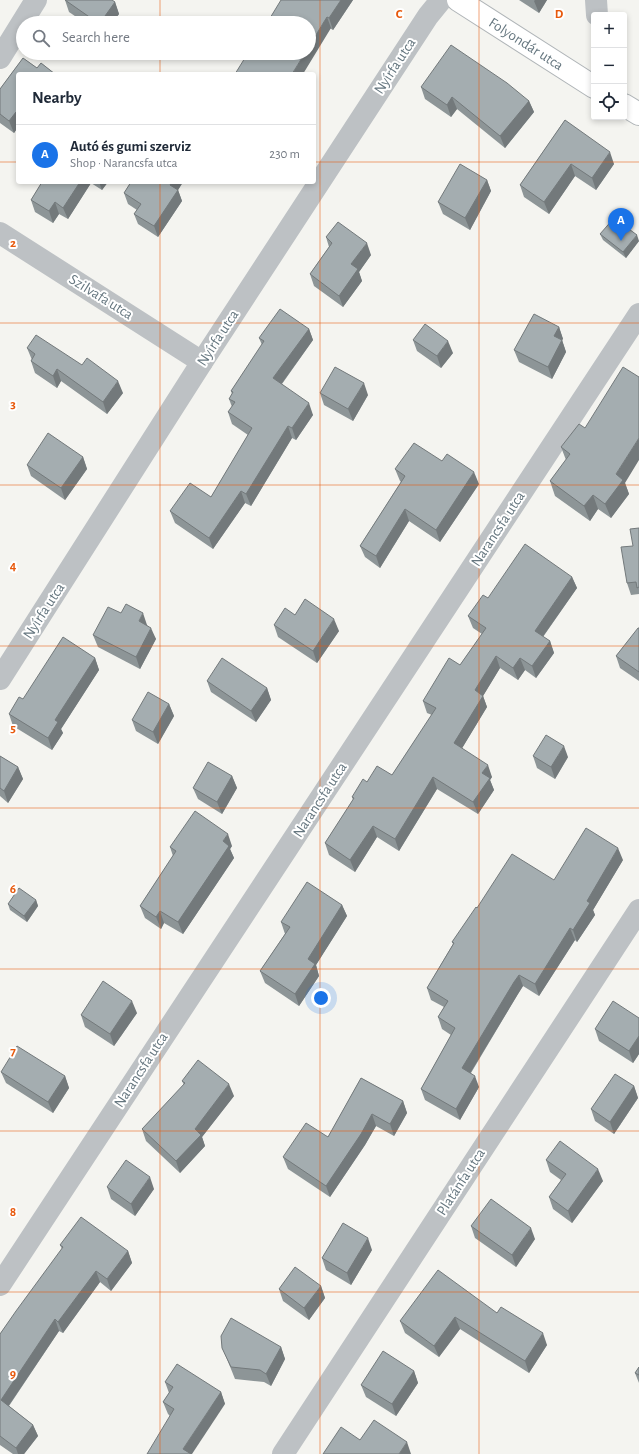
<!DOCTYPE html>
<meta charset="utf-8">
<style>
body{margin:0;font-family:"Alegreya Sans",sans-serif;background:#f6f6f7;color:#1f2937}
.controls{position:absolute;right:12px;top:12px;display:grid;overflow:hidden;border-radius:4px;box-shadow:0 2px 6px #0003}
.controls button{width:36px;height:36px;display:grid;place-items:center;padding:0;border:0;border-bottom:1px solid #e0e1e3;background:#fff;color:#1f2937;font:20px sans-serif}
.you{position:absolute;left:321px;top:998px;width:14px;height:14px;margin:-10px;border:3px solid #fff;border-radius:50%;background:#1a73e8;box-shadow:0 0 0 6px #1a73e833}
.badge{display:grid;place-items:center;width:26px;height:26px;border-radius:50%;background:#1a73e8;color:#fff;font-size:13px;font-weight:700}
.pin{position:absolute;translate:-50% -33px;filter:drop-shadow(0 1px 2px #0008)}
.pin::after{content:'';position:absolute;top:21px;width:14px;height:12px;background:inherit;clip-path:polygon(0 0,100% 0,50% 100%)}
.list{margin:0;padding:0;list-style:none}
h2{display:flex;justify-content:space-between;align-items:center;height:52px;margin:0;padding:0 16px;font-size:17px}
h2 small{font-size:13px;font-weight:400;color:#747a83}
.list li{display:grid;grid-template-columns:26px 1fr auto;gap:12px;align-items:center;box-sizing:border-box;height:60px;padding:0 16px;border-top:1px solid #e0e1e3}
.list b{display:block;font-size:15px;white-space:nowrap}
.list p{margin:0;font-size:13px;white-space:nowrap;color:#747a83}
.list em{font-size:13px;font-style:normal;color:#747a83}
.icon{flex:none;width:22px;height:22px;fill:none;stroke:currentColor;stroke-width:2;stroke-linecap:round;stroke-linejoin:round}
.map{position:relative;flex:none;width:639px;height:1454px;overflow:hidden}
.search{position:absolute;background:#fff;box-shadow:0 2px 6px #0003;left:16px;top:16px;width:300px;height:44px;display:flex;align-items:center;gap:10px;box-sizing:border-box;padding:0 14px;border-radius:22px;color:#747a83;font-size:15px}
.panel{position:absolute;background:#fff;box-shadow:0 2px 6px #0003;left:16px;top:72px;width:300px;height:112px;border-radius:4px}
.map>svg:first-child{display:block}
.lines{fill:none;stroke-linecap:round;stroke-linejoin:round}
.secondary-casing{stroke:#b0b5b8;stroke-width:24}
.street{stroke:#bdc1c4;stroke-width:22}
.secondary{stroke:#fff;stroke-width:22}
.wall{fill:#8d9597}
.shaded-wall{fill:#73797b}
.building{fill:#a4adb0;stroke:#73797b}
.grid{fill:none;stroke:#e8590c;stroke-width:1;stroke-opacity:0.55}
.labels{text-anchor:middle;dominant-baseline:central;stroke-width:4;stroke-linejoin:round;paint-order:stroke}
.street-label{font-size:15px;fill:#65767f;stroke:#fff}
.grid-label{font-size:13px;text-anchor:middle;font-weight:bold;fill:#e8590c;stroke:#fff;stroke-width:4;stroke-linejoin:round;paint-order:stroke}
</style>
<div class="map">
<svg width="639" height="1454" viewBox="0 0 639 1454">
<rect width="100%" height="100%" fill="#f4f4f0"/>
<g class="lines">
<defs>
<g id="secondary">
<path id="s1" d="M458,0L594,87"/>
<polyline points="624,105 639,114"/>
</g>
</defs>
<use href="#secondary" class="secondary-casing"/>
<g class="street">
<polyline points="596,0 597,15"/>
<polyline points="0,58 36,0"/>
<polyline points="0,233 202,362"/>
<polyline points="0,679 202,362 428,16 441,0"/>
<polyline points="0,1285 639,314"/>
<polyline points="283,1454 639,910"/>
</g>
<use href="#secondary" class="secondary"/>
</g>
<g class="wall">
<polygon points="65,0 115,2 119,14 112,23 85,23 69,12"/>
<polygon points="281,0 353,0 333,30"/>
<polygon points="519,0 547,0 539,13"/>
<polygon points="23,58 37,68 41,63 55,74 18,74 18,127 14,133 0,123 0,89"/>
<polygon points="421,87 529,101 534,112 505,148 457,109 451,117 425,99"/>
<polygon points="565,120 614,164 596,190 575,176 549,214 524,197 520,185"/>
<polygon points="487,180 491,191 470,230 443,214 438,202"/>
<polygon points="42,182 108,182 102,190 91,183 68,219 59,214 53,223 35,212 31,200"/>
<polygon points="131,182 183,182 178,190 182,201 158,237 138,224 134,214 137,210 128,204 124,193"/>
<polygon points="600,234 639,241 626,258 603,240"/>
<polygon points="326,237 371,255 359,272 362,281 343,307 314,286 310,274 329,247"/>
<polygon points="559,327 563,339 562,340 566,352 552,379 519,362 514,350"/>
<polygon points="309,329 313,340 282,384 313,415 296,440 292,438 251,506 245,503 213,549 175,523 170,511 211,497 248,435 232,424 228,412 232,407 229,399 232,394 231,391 262,345 259,338"/>
<polygon points="413,340 453,353 441,368 417,351"/>
<polygon points="27,348 123,393 107,414 61,381 57,388 35,373 31,361 32,360"/>
<polygon points="320,393 368,395 353,421 324,405"/>
<polygon points="561,447 625,483 629,494 611,518 598,509 590,521 555,496 550,481 566,460"/>
<polygon points="83,457 87,469 65,500 31,476 27,465"/>
<polygon points="442,461 479,484 440,542 409,521 380,568 365,557 360,546 401,482 400,481 395,469"/>
<polygon points="639,528 639,594 631,595 627,583 633,546"/>
<polygon points="572,577 577,588 543,637 550,641 554,653 536,678 525,670 518,680 500,668 483,696 487,707 462,748 492,777 490,780 494,790 478,814 437,789 399,851 377,837 355,872 329,855 325,843 353,800 352,797 367,782 392,775 432,715 427,713 423,701 460,665 482,634 473,628 468,616 488,598"/>
<polygon points="121,613 147,625 156,639 140,669 98,647 93,635"/>
<polygon points="295,615 339,631 317,663 278,637 274,625"/>
<polygon points="639,628 639,681 620,668 616,656"/>
<polygon points="95,658 99,670 61,729 63,733 52,750 13,726 9,714"/>
<polygon points="207,681 267,688 271,700 256,722 211,692"/>
<polygon points="169,704 174,716 158,744 136,731 132,720"/>
<polygon points="0,756 18,767 23,779 8,803 0,796"/>
<polygon points="533,756 568,757 555,779 537,768"/>
<polygon points="232,776 237,788 222,814 198,799 193,788"/>
<polygon points="232,846 230,849 234,858 183,934 164,923 161,929 145,918 140,906 173,856 170,847"/>
<polygon points="623,860 593,910 595,915 577,942 575,940 539,996 523,986 518,994 471,1073 479,1087 460,1120 425,1100 421,1089 451,1035 442,1029 438,1017 444,1007 431,1000 427,988 453,944 452,942 477,908 554,880"/>
<polygon points="36,900 38,906 27,922 10,910 8,904"/>
<polygon points="342,905 347,916 316,965 319,976 299,1006 265,983 260,971 285,934 281,922"/>
<polygon points="137,1013 114,1046 85,1027 81,1015"/>
<polygon points="639,1018 639,1054 633,1063 599,1041 595,1029"/>
<polygon points="1,1072 65,1076 69,1088 53,1113 6,1083"/>
<polygon points="361,1078 403,1101 407,1113 394,1136 376,1126 365,1145 330,1197 288,1169 283,1157 328,1137"/>
<polygon points="182,1081 234,1096 202,1137 205,1146 180,1173 146,1141 142,1129 184,1085"/>
<polygon points="634,1086 638,1098 614,1134 595,1121 591,1109"/>
<polygon points="546,1160 603,1181 572,1223 553,1209 549,1197 561,1180 550,1172"/>
<polygon points="107,1187 154,1189 135,1216 111,1199"/>
<polygon points="471,1226 535,1239 516,1267 475,1238"/>
<polygon points="60,1245 128,1251 132,1263 111,1291 100,1282 63,1333 59,1331 9,1406 33,1425 38,1436 24,1454 13,1454 0,1445 0,1334 62,1249"/>
<polygon points="372,1250 351,1285 326,1270 322,1258"/>
<polygon points="321,1286 325,1298 309,1320 283,1301 279,1289"/>
<polygon points="497,1313 547,1345 529,1373 460,1329 439,1357 405,1333 400,1321"/>
<polygon points="281,1347 285,1359 271,1386 264,1382 235,1379 227,1359 222,1348"/>
<polygon points="639,1367 639,1383 635,1373"/>
<polygon points="414,1371 418,1383 396,1416 366,1397 361,1385"/>
<polygon points="165,1382 221,1392 225,1404 170,1416 168,1414 163,1402 169,1393"/>
</g>
<g class="shaded-wall">
<polygon points="341,0 353,0 333,30 329,18"/>
<polygon points="535,0 547,0 539,13 534,1"/>
<polygon points="115,2 119,14 112,23 100,23"/>
<polygon points="327,17 331,28 303,74 292,74 305,53 309,53 309,46"/>
<polygon points="452,97 457,109 451,117 447,105"/>
<polygon points="529,101 534,112 505,148 500,136"/>
<polygon points="16,112 18,116 18,127 14,133 9,121"/>
<polygon points="610,152 614,164 596,190 592,178"/>
<polygon points="571,164 575,176 549,214 544,202"/>
<polygon points="487,180 491,191 470,230 465,218"/>
<polygon points="80,182 91,182 91,183 68,219 63,208"/>
<polygon points="99,182 108,182 102,190"/>
<polygon points="172,182 183,182 178,190 182,201 158,237 154,226 170,185"/>
<polygon points="55,202 59,214 53,223 49,211"/>
<polygon points="637,235 639,241 626,258 623,252"/>
<polygon points="367,243 371,255 359,272 362,281 343,307 339,296 351,264"/>
<polygon points="559,327 563,339 562,340 566,352 552,379 548,367 554,336"/>
<polygon points="309,329 313,340 277,390 273,378"/>
<polygon points="448,341 453,353 441,368 437,356"/>
<polygon points="57,369 61,381 57,388 53,376"/>
<polygon points="118,381 123,393 107,414 103,402"/>
<polygon points="364,383 368,395 353,421 348,409"/>
<polygon points="309,403 313,415 296,440 292,428"/>
<polygon points="288,426 292,438 251,506 246,494"/>
<polygon points="639,438 639,460 625,483 629,494 611,518 605,504 616,474"/>
<polygon points="83,457 87,469 65,500 61,488"/>
<polygon points="474,472 479,484 440,542 436,530"/>
<polygon points="241,491 245,503 213,549 209,538"/>
<polygon points="593,495 598,509 590,521 584,506"/>
<polygon points="405,509 409,521 380,568 376,556"/>
<polygon points="572,577 577,588 539,642 535,631"/>
<polygon points="143,613 147,625 143,633 139,621"/>
<polygon points="334,619 339,631 317,663 313,651"/>
<polygon points="151,628 156,639 140,669 136,657"/>
<polygon points="550,641 554,653 536,678 532,666"/>
<polygon points="496,656 500,668 483,696 487,707 458,755 454,743 475,690"/>
<polygon points="95,658 99,670 61,729 63,733 52,750 48,738 55,720"/>
<polygon points="520,658 525,670 518,680 513,668"/>
<polygon points="267,688 271,700 256,722 251,711"/>
<polygon points="169,704 174,716 158,744 153,732"/>
<polygon points="564,746 568,757 555,779 551,767"/>
<polygon points="488,765 492,777 490,780 494,790 478,814 473,802 482,773"/>
<polygon points="18,767 23,779 8,803 4,791"/>
<polygon points="232,776 237,788 222,814 217,802"/>
<polygon points="433,777 437,789 399,851 395,839"/>
<polygon points="373,826 377,837 355,872 350,860"/>
<polygon points="228,834 232,846 230,849 234,858 183,934 178,922 223,841"/>
<polygon points="618,848 623,860 593,910 595,915 577,942 573,930 587,901"/>
<polygon points="36,900 38,906 27,922 24,916"/>
<polygon points="342,905 347,916 316,965 319,976 299,1006 295,994 308,959"/>
<polygon points="160,911 164,923 161,929 156,917"/>
<polygon points="570,928 575,940 539,996 535,984"/>
<polygon points="519,975 523,986 518,994 466,1080 462,1068 514,982"/>
<polygon points="132,1001 137,1013 114,1046 110,1034"/>
<polygon points="639,1036 639,1054 633,1063 629,1051"/>
<polygon points="65,1076 69,1088 53,1113 48,1102"/>
<polygon points="475,1076 479,1087 460,1120 456,1109"/>
<polygon points="229,1084 234,1096 202,1137 205,1146 180,1173 176,1161 195,1129"/>
<polygon points="634,1086 638,1098 614,1134 610,1122"/>
<polygon points="403,1101 407,1113 394,1136 390,1124"/>
<polygon points="372,1114 376,1126 365,1145 330,1197 326,1186"/>
<polygon points="598,1169 603,1181 572,1223 568,1211"/>
<polygon points="150,1177 154,1189 135,1216 131,1204"/>
<polygon points="531,1228 535,1239 516,1267 512,1255"/>
<polygon points="368,1238 372,1250 351,1285 347,1273"/>
<polygon points="128,1251 132,1263 111,1291 107,1279"/>
<polygon points="96,1271 100,1282 63,1333 58,1322"/>
<polygon points="321,1286 325,1298 309,1320 304,1308"/>
<polygon points="455,1317 460,1329 439,1357 434,1346"/>
<polygon points="55,1319 59,1331 5,1411 1,1400"/>
<polygon points="543,1333 547,1345 529,1373 525,1361"/>
<polygon points="281,1347 285,1359 271,1386 266,1374"/>
<polygon points="414,1371 418,1383 396,1416 392,1404"/>
<polygon points="221,1392 225,1404 192,1454 185,1454 183,1449"/>
<polygon points="33,1425 38,1436 24,1454 18,1454 16,1448"/>
<polygon points="407,1442 411,1454 399,1454"/>
</g>
<g class="building">
<polygon points="65,0 112,0 115,2 100,23 98,23"/>
<polygon points="281,0 341,0 329,18 327,17 309,46 309,23 267,23"/>
<polygon points="451,45 507,83 529,101 500,136 452,97 447,105 421,87"/>
<polygon points="248,53 305,53 292,74 235,74"/>
<polygon points="23,58 37,68 41,63 55,74 18,74 18,113 16,112 9,121 0,114 0,89"/>
<polygon points="565,120 610,152 592,178 571,164 544,202 520,185"/>
<polygon points="460,164 487,180 465,218 438,202"/>
<polygon points="42,182 80,182 63,208 55,202 49,211 31,200"/>
<polygon points="131,182 172,182 170,185 178,190 154,226 134,214 141,204 124,193"/>
<polygon points="614,218 637,235 623,252 600,234"/>
<polygon points="338,222 367,243 351,264 358,269 339,296 310,274 332,243 326,237"/>
<polygon points="280,309 309,329 273,378 309,403 292,428 288,426 246,494 241,491 209,538 170,511 190,483 211,497 252,428 228,412 235,402 229,399 233,392 231,391 264,341 259,338"/>
<polygon points="534,314 559,327 554,336 562,340 548,367 514,350"/>
<polygon points="425,324 448,341 437,356 413,340"/>
<polygon points="36,335 82,365 87,358 118,381 103,402 57,369 53,376 31,361 35,354 27,348"/>
<polygon points="335,367 364,383 348,409 320,393"/>
<polygon points="623,367 639,377 639,438 616,474 623,480 605,504 593,495 584,506 550,481 570,454 561,447 579,424 585,428"/>
<polygon points="48,433 83,457 61,488 27,465"/>
<polygon points="414,443 442,461 447,454 474,472 436,530 405,509 376,556 360,546 405,476 395,469"/>
<polygon points="639,528 639,587 637,588 636,582 627,583 621,547 633,546 630,529"/>
<polygon points="525,544 572,577 535,631 550,641 532,666 520,658 513,668 496,656 475,690 483,696 454,743 488,765 482,773 490,778 473,802 433,777 395,839 373,826 350,860 325,843 354,798 352,797 363,779 367,782 377,766 392,775 436,708 423,701 449,658 460,665 486,628 468,616 483,595 488,598"/>
<polygon points="305,599 334,619 313,651 274,625 285,608 295,615"/>
<polygon points="126,604 143,613 139,621 151,628 136,657 93,635 108,607 121,613"/>
<polygon points="638,628 639,628 639,672 616,656"/>
<polygon points="63,637 95,658 55,720 58,722 48,738 9,714 19,697 23,699"/>
<polygon points="222,658 267,688 251,711 207,681"/>
<polygon points="148,692 169,704 153,732 132,720"/>
<polygon points="546,735 564,746 551,767 533,756"/>
<polygon points="0,756 18,767 4,791 0,788"/>
<polygon points="208,762 232,776 217,802 193,788"/>
<polygon points="195,811 228,834 223,841 229,846 178,922 160,911 156,917 140,906 176,851 170,847"/>
<polygon points="586,828 618,848 587,901 590,903 573,930 570,928 535,984 519,975 514,982 462,1068 475,1076 456,1109 421,1089 455,1028 438,1017 448,1001 427,988 454,943 452,942 476,907 477,908 512,854 554,880"/>
<polygon points="307,882 342,905 308,959 315,964 295,994 260,971 290,927 281,922"/>
<polygon points="19,888 36,900 24,916 8,904"/>
<polygon points="103,981 132,1001 110,1034 81,1015"/>
<polygon points="613,1001 639,1018 639,1036 629,1051 595,1029"/>
<polygon points="17,1046 65,1076 48,1102 1,1072"/>
<polygon points="198,1060 229,1084 195,1129 201,1135 176,1161 142,1129 185,1083 182,1081"/>
<polygon points="615,1074 634,1086 610,1122 591,1109"/>
<polygon points="361,1078 403,1101 390,1124 372,1114 361,1134 326,1186 283,1157 306,1123 328,1137"/>
<polygon points="560,1141 598,1169 568,1211 549,1197 566,1174 546,1160"/>
<polygon points="126,1160 150,1177 131,1204 107,1187"/>
<polygon points="491,1199 531,1228 512,1255 471,1226"/>
<polygon points="81,1217 128,1251 107,1279 96,1271 58,1322 55,1319 1,1400 33,1425 16,1448 0,1436 0,1334 16,1311 63,1247 60,1245"/>
<polygon points="343,1223 368,1238 347,1273 322,1258"/>
<polygon points="295,1267 321,1286 304,1308 279,1289"/>
<polygon points="438,1270 497,1313 501,1307 543,1333 525,1361 455,1317 434,1346 400,1321"/>
<polygon points="231,1318 281,1347 266,1374 260,1370 231,1367 222,1348 221,1336"/>
<polygon points="383,1351 414,1371 392,1404 361,1385"/>
<polygon points="177,1364 221,1392 183,1449 191,1454 147,1454 174,1409 163,1402 173,1387 165,1382"/>
<polygon points="639,1367 639,1375 635,1373"/>
<polygon points="374,1420 407,1442 399,1454 323,1454 341,1427 360,1440"/>
</g>
<path class="grid" d="M160,0V23M320,0V1454M479,0V1454M160,53V74M0,162H18M314,162H639M160,182V1454M0,323H639M0,485H639M0,646H639M0,808H639M0,969H639M0,1131H639M0,1292H639"/>
<g class="labels">
<g class="street-label">
<text stroke="none"><textPath href="#s1" startOffset="81">Folyondár utca</textPath></text>
<text transform="translate(395 66) rotate(-57)">Nyírfa utca</text>
<text transform="translate(101 297) rotate(32)">Szilvafa utca</text>
<text transform="translate(218 338) rotate(-57)">Nyírfa utca</text>
<text transform="translate(498 529) rotate(-57)">Narancsfa utca</text>
<text transform="translate(44 611) rotate(-57)">Nyírfa utca</text>
<text transform="translate(320 800) rotate(-57)">Narancsfa utca</text>
<text transform="translate(141 1070) rotate(-57)">Narancsfa utca</text>
<text transform="translate(461 1182) rotate(-57)">Platánfa utca</text>
</g>
</g>
<g class="grid-label">
<text x="399" y="18">C</text>
<text x="559" y="18">D</text>
<text x="13" y="247">2</text>
<text x="13" y="408">3</text>
<text x="13" y="570">4</text>
<text x="13" y="732">5</text>
<text x="13" y="893">6</text>
<text x="13" y="1055">7</text>
<text x="13" y="1216">8</text>
<text x="13" y="1378">9</text>
</g>
</svg>
<div class="controls">
<button>+</button>
<button>−</button>
<button><svg class="icon" aria-label="locate" viewBox="0 0 24 24"><circle cx="12" cy="12" r="6"/><path d="M12 2v4M12 18v4M2 12h4M18 12h4"/></svg></button>
</div>
<div class="you"></div>
<div class="pin badge" style="left:621px;top:241px">A</div>
<div class="search"><svg class="icon" aria-label="search" viewBox="0 0 24 24"><circle cx="10" cy="10" r="6"/><path d="M15 15l6 6"/></svg>Search here</div>
<section class="panel">
<h2>Nearby<small></small></h2>
<ul class="list">
<li><span class="badge">A</span><div><b>Autó és gumi szerviz</b><p>Shop · Narancsfa utca</p></div><em>230 m</em></li>
</ul>
</section>
</div>
